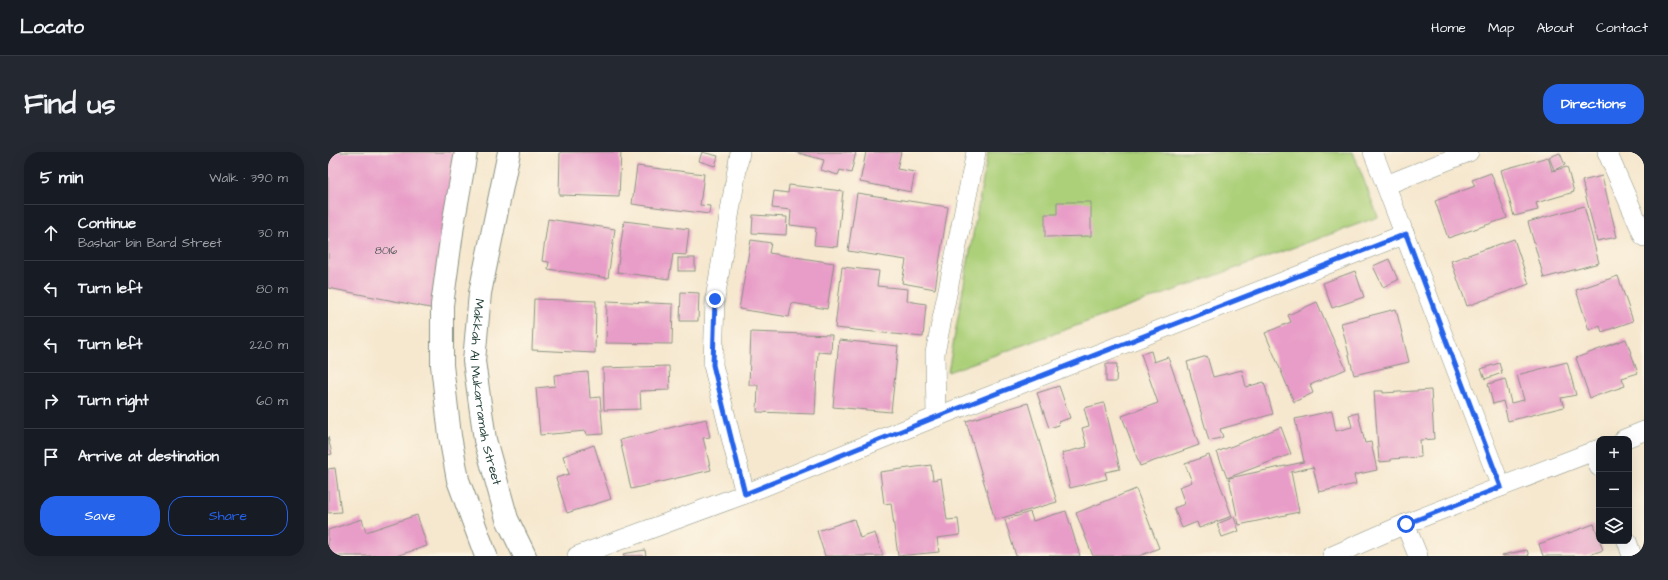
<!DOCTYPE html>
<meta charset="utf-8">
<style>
body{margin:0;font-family:"Architects Daughter",sans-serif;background:#242831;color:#f1f3f6}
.controls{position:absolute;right:12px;bottom:12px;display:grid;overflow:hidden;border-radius:8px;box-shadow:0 4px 16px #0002}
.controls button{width:36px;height:36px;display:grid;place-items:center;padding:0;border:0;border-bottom:1px solid #363941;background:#171b24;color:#f1f3f6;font:20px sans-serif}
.stop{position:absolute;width:12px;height:12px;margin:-9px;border:3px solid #2563eb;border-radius:50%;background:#fff}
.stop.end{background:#2563eb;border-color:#fff;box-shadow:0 1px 4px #0008}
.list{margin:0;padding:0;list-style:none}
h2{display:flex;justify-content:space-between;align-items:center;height:52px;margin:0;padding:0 16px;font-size:17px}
h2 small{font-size:13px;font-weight:400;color:#9ea1a6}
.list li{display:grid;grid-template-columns:26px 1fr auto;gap:12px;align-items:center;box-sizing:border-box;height:56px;padding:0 16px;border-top:1px solid #363941}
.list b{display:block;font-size:15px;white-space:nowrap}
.list p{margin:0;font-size:13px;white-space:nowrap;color:#9ea1a6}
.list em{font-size:13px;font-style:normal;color:#9ea1a6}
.actions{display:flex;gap:8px;padding:12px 16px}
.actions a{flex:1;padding:9px 0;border:1px solid #2563eb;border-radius:16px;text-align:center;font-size:14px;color:#2563eb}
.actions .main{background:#2563eb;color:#fff}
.icon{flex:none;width:22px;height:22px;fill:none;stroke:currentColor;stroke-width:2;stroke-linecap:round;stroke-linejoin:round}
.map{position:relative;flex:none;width:1316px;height:404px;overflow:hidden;border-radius:16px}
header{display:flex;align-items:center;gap:24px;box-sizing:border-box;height:56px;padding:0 20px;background:#171b24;border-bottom:1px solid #363941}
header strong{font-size:19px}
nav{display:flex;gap:22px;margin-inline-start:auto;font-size:14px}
.intro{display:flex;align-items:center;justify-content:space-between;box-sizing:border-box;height:96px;padding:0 24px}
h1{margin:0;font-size:28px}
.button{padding:10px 18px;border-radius:16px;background:#2563eb;color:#fff;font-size:14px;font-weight:700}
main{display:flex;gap:24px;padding:0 24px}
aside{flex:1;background:#171b24;border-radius:16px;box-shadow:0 4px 16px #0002}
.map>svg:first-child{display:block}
.green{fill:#acd079;stroke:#668656}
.building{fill:#e89dc8}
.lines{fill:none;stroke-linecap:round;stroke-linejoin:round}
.minor-casing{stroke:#8a9282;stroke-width:20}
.secondary-casing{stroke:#8a9282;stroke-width:24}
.minor{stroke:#fff;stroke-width:19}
.secondary{stroke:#fff;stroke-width:22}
.route{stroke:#2563eb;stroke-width:5}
.labels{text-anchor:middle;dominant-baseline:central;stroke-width:4;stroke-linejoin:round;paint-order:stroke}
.number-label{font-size:11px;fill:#515559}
.street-label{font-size:13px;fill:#1f3d34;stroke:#fcf5e5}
</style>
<header>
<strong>Locato</strong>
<nav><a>Home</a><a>Map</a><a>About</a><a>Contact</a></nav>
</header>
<div class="intro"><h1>Find us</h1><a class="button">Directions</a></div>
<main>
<aside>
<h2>5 min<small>Walk · 390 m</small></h2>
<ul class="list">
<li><svg class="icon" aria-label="ahead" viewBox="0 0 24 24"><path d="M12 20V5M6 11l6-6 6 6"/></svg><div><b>Continue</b><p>Bashar bin Bard Street</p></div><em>30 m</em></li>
<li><svg class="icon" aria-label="left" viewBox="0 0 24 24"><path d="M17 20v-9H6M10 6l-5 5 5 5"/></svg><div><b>Turn left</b></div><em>80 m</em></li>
<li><svg class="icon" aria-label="left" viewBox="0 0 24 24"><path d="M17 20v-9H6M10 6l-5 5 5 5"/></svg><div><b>Turn left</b></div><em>220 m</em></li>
<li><svg class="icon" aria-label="right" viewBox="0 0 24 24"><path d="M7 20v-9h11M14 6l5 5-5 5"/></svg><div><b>Turn right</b></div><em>60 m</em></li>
<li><svg class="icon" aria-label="arrive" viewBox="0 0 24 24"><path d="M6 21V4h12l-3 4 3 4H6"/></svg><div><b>Arrive at destination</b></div></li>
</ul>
<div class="actions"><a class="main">Save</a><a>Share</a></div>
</aside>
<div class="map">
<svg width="1316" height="404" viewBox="0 0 1316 404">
<rect width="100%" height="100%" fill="#fcf5e5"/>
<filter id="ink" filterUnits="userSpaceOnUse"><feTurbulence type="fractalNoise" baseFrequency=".025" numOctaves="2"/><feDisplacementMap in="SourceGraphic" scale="8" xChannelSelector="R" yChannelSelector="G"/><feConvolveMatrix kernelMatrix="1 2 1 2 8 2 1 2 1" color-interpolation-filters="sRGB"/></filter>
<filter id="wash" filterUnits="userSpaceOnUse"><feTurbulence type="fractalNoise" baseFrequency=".012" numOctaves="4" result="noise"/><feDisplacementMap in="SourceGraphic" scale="16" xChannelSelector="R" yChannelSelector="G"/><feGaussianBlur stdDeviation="0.9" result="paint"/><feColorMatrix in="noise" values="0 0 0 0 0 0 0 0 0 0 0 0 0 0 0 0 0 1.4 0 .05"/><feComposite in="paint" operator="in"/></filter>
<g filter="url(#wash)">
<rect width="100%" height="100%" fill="#f6e8cf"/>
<polygon class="green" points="660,0 1025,0 1050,65 620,220"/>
<g id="blocks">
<g class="building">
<polygon points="0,0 133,0 107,157 0,136"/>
<polygon points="232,0 293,0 291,45 231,43"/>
<polygon points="374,0 390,4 387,14 371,9"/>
<polygon points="467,0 528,0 523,21 512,18 510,23 493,18 496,8"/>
<polygon points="538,0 573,0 569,17 587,20 583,40 532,30"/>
<polygon points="1232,1 1237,13 1226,18 1221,5"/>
<polygon points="1220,5 1224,19 1239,15 1246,40 1208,51 1210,58 1186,64 1173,18"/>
<polygon points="309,14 376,22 372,53 382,54 381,62 304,52"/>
<polygon points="1163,21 1179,66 1120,86 1107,49 1147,34 1144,28"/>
<polygon points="1274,24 1289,85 1269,89 1254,29"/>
<polygon points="461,33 515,39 509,95 486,93 488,76 462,73 463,58 444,56 446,39 460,41"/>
<polygon points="529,41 620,55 607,137 574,131 578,108 520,99"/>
<polygon points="729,50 763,50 763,84 717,85 717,62 729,62"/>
<polygon points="1256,54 1271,111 1216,126 1200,70"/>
<polygon points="425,63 459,65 458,83 424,81"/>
<polygon points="220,67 287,77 280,126 220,117 221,110 214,109"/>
<polygon points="296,69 361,77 358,103 345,102 341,127 289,120"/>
<polygon points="1186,87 1201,132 1139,154 1123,109"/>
<polygon points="423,88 443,91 441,101 506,111 499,157 464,151 461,165 411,157"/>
<rect x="350" y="106" width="17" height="13"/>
<polygon points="1061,107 1070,128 1055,135 1045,114"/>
<polygon points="514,115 551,119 549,134 580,137 579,149 598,152 595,185 507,176"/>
<polygon points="1027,119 1036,145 1004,156 995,131"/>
<polygon points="1290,124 1305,169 1274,180 1272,174 1261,178 1248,138"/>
<polygon points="353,140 371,141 370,169 352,169"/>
<polygon points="206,147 268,149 267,201 204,198"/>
<polygon points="279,149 345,152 344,192 278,191"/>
<polygon points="989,150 1018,217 982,233 985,241 966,250 937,181 963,170 960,163"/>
<polygon points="1068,157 1081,210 1026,223 1013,171"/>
<polygon points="423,180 504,183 503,201 490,200 487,262 429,260 430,233 421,233"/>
<polygon points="1298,187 1310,221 1294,226 1297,234 1262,246 1248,206"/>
<polygon points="511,188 570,194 563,260 505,255"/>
<polygon points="823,199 826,210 840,205 871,293 812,314 794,264 830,251 813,202"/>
<polygon points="879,204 885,225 914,218 918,235 936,230 945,262 892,277 895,285 881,289 859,210"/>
<polygon points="1239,210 1248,243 1233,246 1236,255 1180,269 1175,249 1165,252 1160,232 1177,227 1183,251 1196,248 1189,223"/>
<polygon points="1171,211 1174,221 1157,227 1153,217"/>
<polygon points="778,212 789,212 788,230 778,230"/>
<polygon points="341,214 342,238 312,239 313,257 276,258 275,216"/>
<polygon points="260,220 262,246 272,245 275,282 259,283 258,279 212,283 208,236 227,234 226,223"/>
<polygon points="731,234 742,266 730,270 731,273 721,276 709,241"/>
<polygon points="1103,238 1106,287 1092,288 1093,305 1063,307 1063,309 1051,310 1046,239 1055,239 1055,241"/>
<polygon points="700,251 729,350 667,368 638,269"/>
<polygon points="776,251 792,317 777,320 779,327 742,336 734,301 759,295 754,276 761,274 756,256"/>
<polygon points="1004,259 1008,279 1024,275 1021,263 1030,261 1037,291 1043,290 1049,318 1026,323 1028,332 991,340 985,315 963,320 971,360 911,373 901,326 976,310 967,267"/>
<polygon points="378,267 382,285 375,286 383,318 303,337 292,288"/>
<polygon points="953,275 963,302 899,326 889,300"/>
<polygon points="0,285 4,302 0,303"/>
<polygon points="266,293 283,347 239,361 228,326 241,322 235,304"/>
<polygon points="881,303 904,364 871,376 869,370 854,376 846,356 857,352 851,335 864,330 857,312"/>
<polygon points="603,313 605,328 613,326 619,368 630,367 632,383 609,386 611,400 570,404 563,351 556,352 552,320"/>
<polygon points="7,316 13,360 0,361 0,317"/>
<polygon points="808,337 831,396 811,404 765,404 748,361"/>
<polygon points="738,359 752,404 688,404 677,368 702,360 705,369"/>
<polygon points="89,363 99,394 68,404 0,404 0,378 34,367 38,380"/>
<polygon points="906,365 911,379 894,385 889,372"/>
<polygon points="526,367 532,386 547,381 555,404 497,404 489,379"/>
<polygon points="1266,372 1275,398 1259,404 1215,404 1211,392"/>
<polygon points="317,398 318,404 296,404 295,402"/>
<polygon points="1199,398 1201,404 1175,404 1174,403"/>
</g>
</g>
</g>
<g filter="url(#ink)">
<use href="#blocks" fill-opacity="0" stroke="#8a9282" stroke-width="1"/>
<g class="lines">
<defs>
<g id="minor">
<polyline points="412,0 387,147 385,213 417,342"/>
<polyline points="1045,0 1173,335"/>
<polyline points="1279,0 1316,85"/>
<polyline points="1058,33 1141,0"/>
<polyline points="608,265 607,201 648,0"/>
<polyline points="1296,287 1316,279"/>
<polyline points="1265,299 1271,315"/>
<polyline points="1077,372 1090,404"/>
<polyline points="1299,389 1304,404"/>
<polyline points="249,404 417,342 608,265 1077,82"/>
<polyline points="1004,404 1077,372 1271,297"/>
</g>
<g id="secondary">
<polyline points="138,0 125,73 114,153 114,213 122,284 130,328 158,404"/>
<path id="s1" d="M181,0L152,141L146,209L157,288L179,367L197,404"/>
</g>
</defs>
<use href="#minor" class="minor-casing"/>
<use href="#secondary" class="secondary-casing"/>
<use href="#minor" class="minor"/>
<use href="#secondary" class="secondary"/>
</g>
</g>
<g class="lines" filter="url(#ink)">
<polyline class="route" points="387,147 385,213 417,342 608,265 1078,82 1173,335 1078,372"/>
</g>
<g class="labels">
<g class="number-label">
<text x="58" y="98">8016</text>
</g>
<g class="street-label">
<text stroke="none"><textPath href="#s1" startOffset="244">Makkah Al Mukarramah Street</textPath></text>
</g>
</g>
</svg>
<div class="controls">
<button>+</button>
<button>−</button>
<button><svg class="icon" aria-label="layers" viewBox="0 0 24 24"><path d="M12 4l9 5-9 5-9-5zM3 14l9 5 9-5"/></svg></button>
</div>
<div class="stop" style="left:1078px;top:372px"></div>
<div class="stop end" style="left:387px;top:147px"></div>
</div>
</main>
